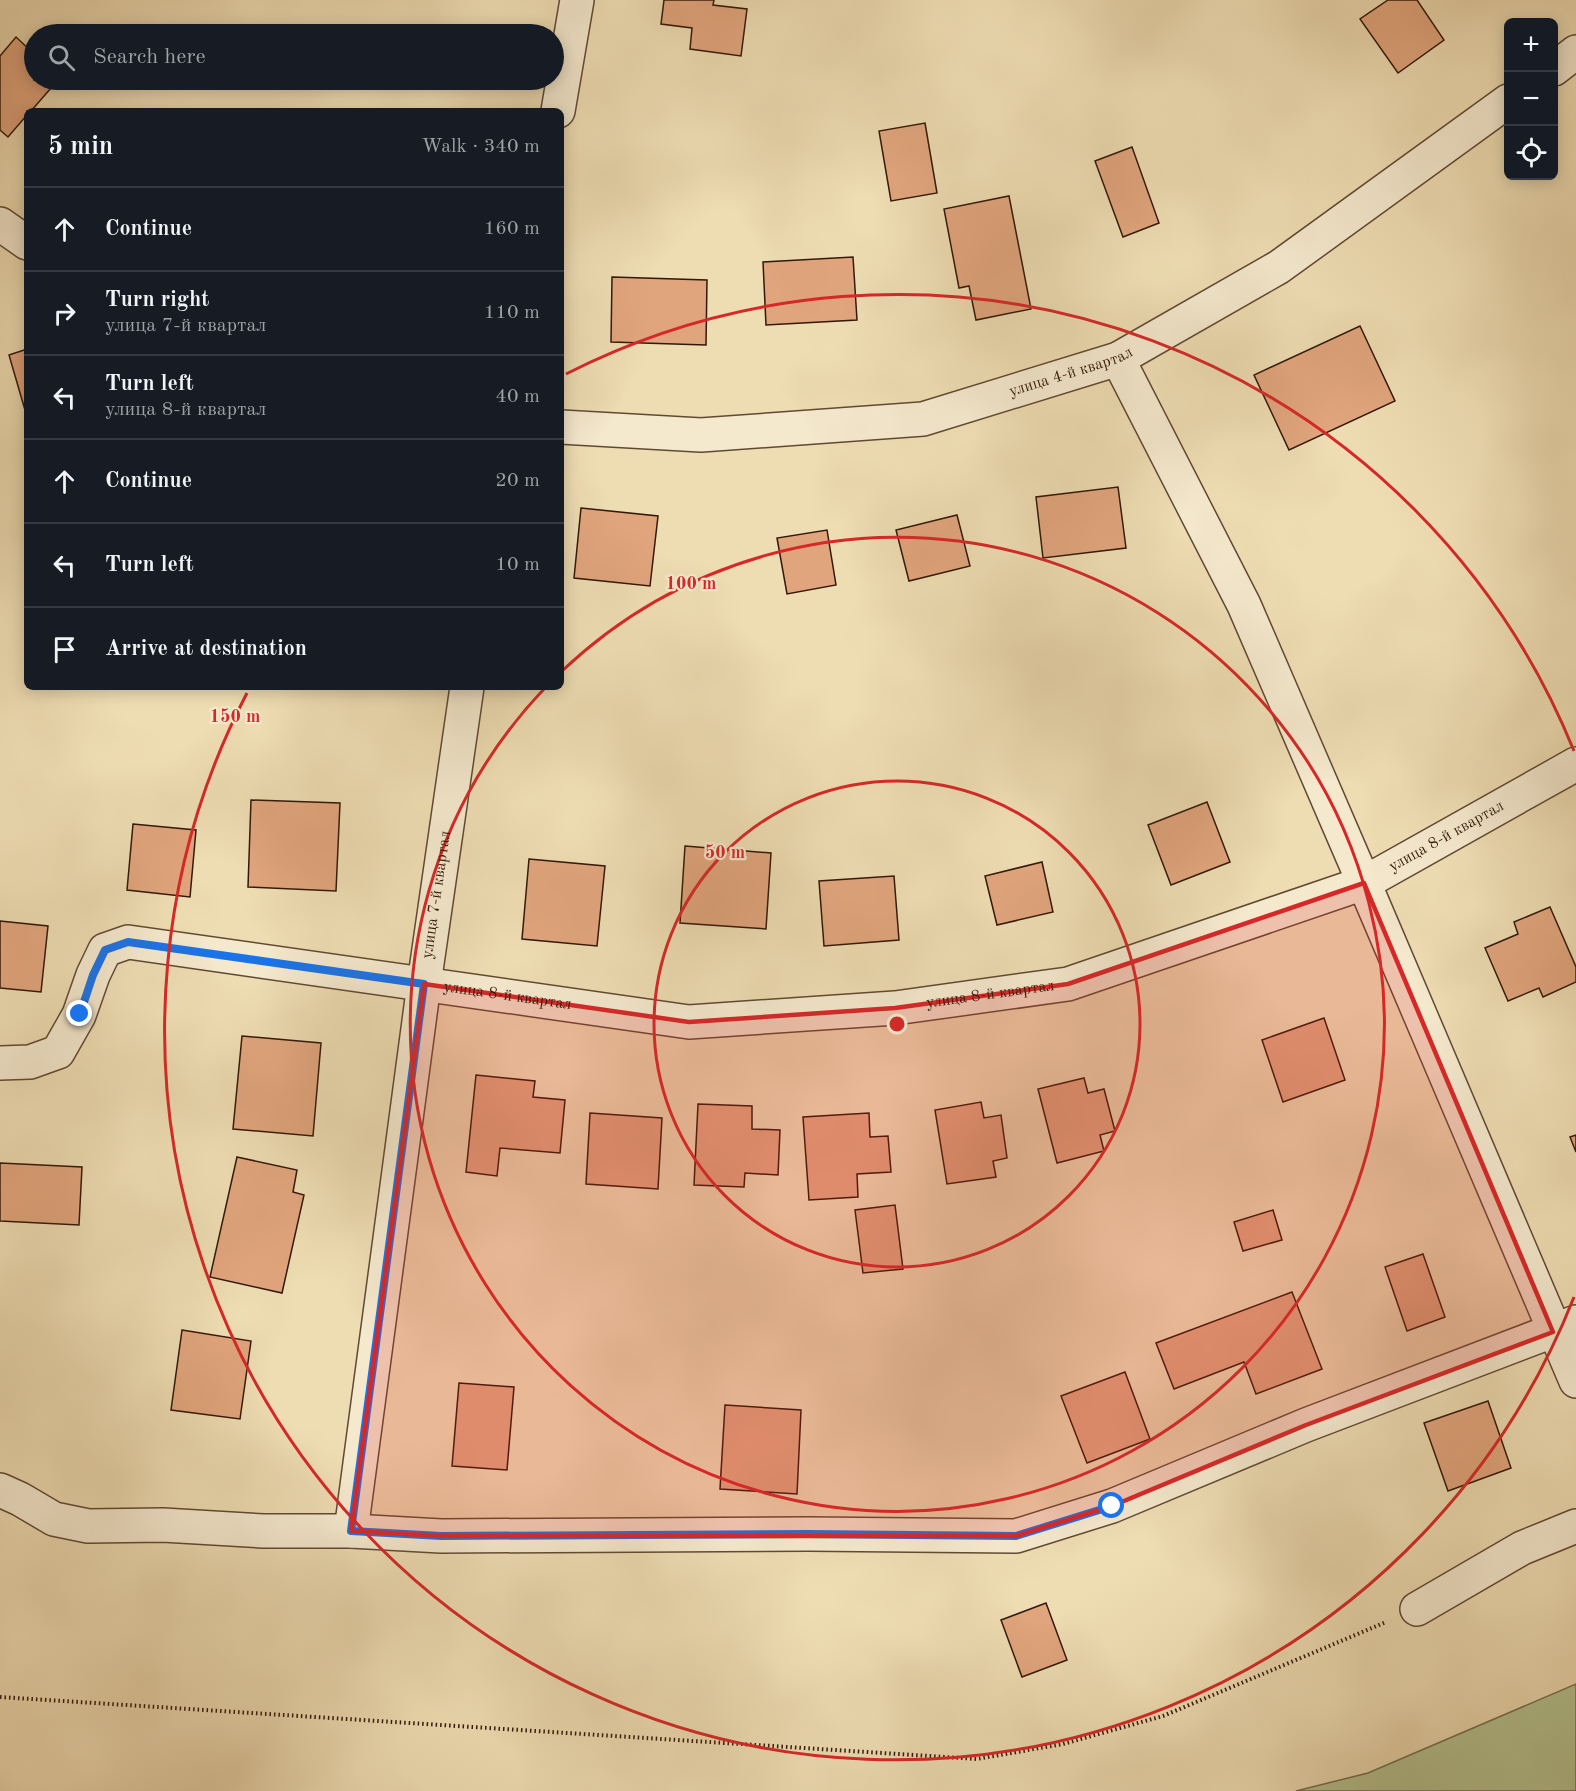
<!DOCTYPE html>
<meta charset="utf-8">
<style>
body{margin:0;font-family:"Old Standard TT",serif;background:#20242c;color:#f1f3f6}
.controls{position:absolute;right:18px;top:18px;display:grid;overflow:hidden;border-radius:9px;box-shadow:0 3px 15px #0003}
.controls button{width:54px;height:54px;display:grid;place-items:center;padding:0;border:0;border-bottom:2px solid #363941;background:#171b24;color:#f1f3f6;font:30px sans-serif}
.stop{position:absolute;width:18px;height:18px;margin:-14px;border:4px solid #1a73e8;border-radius:50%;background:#fff}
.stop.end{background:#1a73e8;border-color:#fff;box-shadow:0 2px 6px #0008}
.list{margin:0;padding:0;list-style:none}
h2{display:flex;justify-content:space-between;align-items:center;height:78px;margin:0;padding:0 24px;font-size:26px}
h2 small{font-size:20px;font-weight:400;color:#9ea1a6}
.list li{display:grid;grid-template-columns:39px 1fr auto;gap:18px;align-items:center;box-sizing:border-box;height:84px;padding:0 24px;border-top:2px solid #363941}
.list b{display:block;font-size:22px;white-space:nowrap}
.list p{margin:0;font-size:20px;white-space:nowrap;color:#9ea1a6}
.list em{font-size:20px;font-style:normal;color:#9ea1a6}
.icon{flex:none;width:33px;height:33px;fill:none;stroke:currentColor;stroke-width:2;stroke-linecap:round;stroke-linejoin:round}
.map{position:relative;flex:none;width:1576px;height:1791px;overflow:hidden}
.search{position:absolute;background:#171b24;box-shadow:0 3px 15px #0003;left:24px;top:24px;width:540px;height:66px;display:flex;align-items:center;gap:15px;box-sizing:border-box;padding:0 21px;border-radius:33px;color:#9ea1a6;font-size:22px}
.panel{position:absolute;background:#171b24;box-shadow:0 3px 15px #0003;left:24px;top:108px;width:540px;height:582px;border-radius:9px}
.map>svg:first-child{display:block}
.green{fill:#b4c28f;stroke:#736d4c;stroke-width:1.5}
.building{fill:#e1a57d;stroke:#321809;stroke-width:1.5}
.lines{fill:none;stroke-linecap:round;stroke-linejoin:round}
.minor-casing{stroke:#614933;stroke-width:36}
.path{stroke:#321809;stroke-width:4;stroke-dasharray:1.5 3;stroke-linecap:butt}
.minor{stroke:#f4e8cd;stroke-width:33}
.route{stroke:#1a73e8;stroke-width:8}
.marked{fill:#d62828;fill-opacity:0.2;stroke:#d62828;stroke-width:4.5;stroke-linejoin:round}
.ring{fill:none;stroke:#d62828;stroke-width:3}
.labels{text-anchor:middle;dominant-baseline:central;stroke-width:4.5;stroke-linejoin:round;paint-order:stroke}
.street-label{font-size:16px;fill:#321809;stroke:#f4e8cd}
.centre{fill:#d62828;stroke:#f4e8cd;stroke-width:3}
.ring-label{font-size:18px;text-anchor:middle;font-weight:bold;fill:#d62828;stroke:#f4e8cd;stroke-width:4.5;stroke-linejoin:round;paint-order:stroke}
</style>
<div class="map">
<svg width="1576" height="1791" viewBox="0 0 1576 1791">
<rect width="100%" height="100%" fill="#eedcb2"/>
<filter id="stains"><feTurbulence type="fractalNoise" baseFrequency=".00333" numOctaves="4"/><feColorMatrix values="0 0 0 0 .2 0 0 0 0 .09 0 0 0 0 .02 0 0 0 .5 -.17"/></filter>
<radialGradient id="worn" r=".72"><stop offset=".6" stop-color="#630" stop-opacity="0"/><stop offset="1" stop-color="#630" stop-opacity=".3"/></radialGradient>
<polygon class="green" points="1576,1684 1576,1791 1296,1791 1368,1773"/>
<g class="building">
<polygon points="664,0 714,0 713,5 747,9 741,56 690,49 692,28 661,24"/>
<polygon points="1388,0 1417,0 1444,40 1398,73 1360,19"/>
<polygon points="16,37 34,54 34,80 58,80 31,111 27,111 27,115 8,137 0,130 0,56"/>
<polygon points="925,123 937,193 891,201 879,131"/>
<polygon points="1132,147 1159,223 1123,237 1095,161"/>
<polygon points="1009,196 1031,309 976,320 969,286 959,288 944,209"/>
<polygon points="853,257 857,320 766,325 763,262"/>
<polygon points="612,277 707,280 706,345 611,342"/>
<polygon points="1360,326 1395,401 1289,450 1254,375"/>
<polygon points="27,349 27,417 9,355"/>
<polygon points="1118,487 1126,548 1043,558 1036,497"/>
<polygon points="581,508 658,516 650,586 574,578"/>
<polygon points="957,515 970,566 909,581 896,530"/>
<polygon points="827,530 836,585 787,594 777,538"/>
<polygon points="251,800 340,803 336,891 248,887"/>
<polygon points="1207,802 1230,862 1171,885 1148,825"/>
<polygon points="133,824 196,830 190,897 127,890"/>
<polygon points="685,846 771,853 766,929 680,923"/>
<polygon points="529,859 605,866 597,946 522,939"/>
<polygon points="1042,862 1053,912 997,925 985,876"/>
<polygon points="894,876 899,940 824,946 819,881"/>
<polygon points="1550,907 1576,967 1576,982 1543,997 1539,988 1508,1001 1485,948 1518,934 1514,922"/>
<polygon points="0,921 48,926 41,992 0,988"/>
<polygon points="1324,1018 1345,1080 1283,1102 1262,1040"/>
<polygon points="242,1036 321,1043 313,1136 233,1129"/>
<polygon points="476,1075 535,1081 533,1097 565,1100 560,1153 500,1148 497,1176 466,1172"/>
<polygon points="1084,1078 1088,1093 1104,1089 1115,1131 1100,1135 1104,1151 1057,1163 1038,1089"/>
<polygon points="981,1102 984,1118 1001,1115 1007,1158 993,1161 996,1177 947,1184 935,1110"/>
<polygon points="698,1104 752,1106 752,1129 780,1130 778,1175 745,1173 744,1187 694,1185"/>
<polygon points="590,1113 662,1118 658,1189 586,1184"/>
<polygon points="869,1113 870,1137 888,1136 891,1172 857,1174 858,1197 809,1200 803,1117"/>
<polygon points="1576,1135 1576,1152 1570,1137"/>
<polygon points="237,1157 297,1170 293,1192 304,1195 282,1293 210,1277"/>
<polygon points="0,1163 82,1167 79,1225 0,1221"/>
<polygon points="895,1205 903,1269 863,1273 855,1210"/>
<polygon points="1273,1210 1282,1240 1243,1251 1234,1222"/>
<polygon points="1423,1254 1445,1317 1407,1331 1385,1267"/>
<polygon points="1292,1292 1322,1369 1256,1394 1244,1362 1174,1389 1156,1343"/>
<polygon points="182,1330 251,1341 240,1419 171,1410"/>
<polygon points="1125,1372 1150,1439 1087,1463 1061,1396"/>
<polygon points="459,1383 514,1387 507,1470 452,1466"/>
<polygon points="1488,1401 1511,1468 1448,1491 1424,1423"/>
<polygon points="725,1405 801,1410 797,1494 720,1489"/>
<polygon points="1046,1603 1067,1660 1022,1677 1001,1620"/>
</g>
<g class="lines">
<defs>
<g id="minor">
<polyline points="1554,69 1576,52"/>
<polyline points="558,111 577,0"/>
<polyline points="0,224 27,243"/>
<polyline points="1118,359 1244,605 1364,883 1576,1381"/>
<path id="s1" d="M561,427L701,435L923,419L1118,359L1279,267L1508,101"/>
<path id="s2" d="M0,1063L30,1062L58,1052L79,1015L93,975L105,950L128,942L689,1022L895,1008L1068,984L1364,883L1576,764"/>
<polyline points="0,1490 20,1499 54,1519 88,1526 163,1525 263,1531 351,1531 441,1536 808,1534 1016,1536 1112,1506 1306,1425 1576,1322"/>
<path id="s3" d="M351,1531L424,984L467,687"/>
<polyline points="1417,1609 1522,1548 1576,1526"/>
</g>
</defs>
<use href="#minor" class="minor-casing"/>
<polyline class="path" points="0,1697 977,1759 1063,1744 1163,1716 1386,1622"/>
<use href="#minor" class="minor"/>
</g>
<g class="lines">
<polyline class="route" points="80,1014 93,975 105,950 128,942 424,984 351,1531 441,1536 808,1534 1016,1536 1112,1506"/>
</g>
<path class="marked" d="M1364,883L1553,1332L1306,1425L1112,1506L1016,1536H441L351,1531L424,984L689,1022L895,1008L1068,984Z"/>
<g class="ring">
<circle cx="897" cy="1024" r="243"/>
<path d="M562 671A487 487 0 1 1 544 689"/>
<path d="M1574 1297A730 730 0 1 1 247 693M566 374A730 730 0 0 1 1574 751"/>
</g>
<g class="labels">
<g class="street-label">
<text stroke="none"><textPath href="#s1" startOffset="518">улица 4-й квартал</textPath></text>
<text stroke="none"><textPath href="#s2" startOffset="1552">улица 8-й квартал</textPath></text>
<text stroke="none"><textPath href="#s3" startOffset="642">улица 7-й квартал</textPath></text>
<text stroke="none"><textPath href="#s2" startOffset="1066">улица 8-й квартал</textPath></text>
<text stroke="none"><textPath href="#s2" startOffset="580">улица 8-й квартал</textPath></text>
</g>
</g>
<circle cx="897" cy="1024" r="9" class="centre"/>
<g class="ring-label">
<text x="691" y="589">100 m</text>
<text x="235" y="722">150 m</text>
<text x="725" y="858">50 m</text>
</g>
<rect width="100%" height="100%" filter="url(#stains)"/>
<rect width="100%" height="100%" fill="url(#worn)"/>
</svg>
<div class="controls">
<button>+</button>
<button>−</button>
<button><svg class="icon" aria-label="locate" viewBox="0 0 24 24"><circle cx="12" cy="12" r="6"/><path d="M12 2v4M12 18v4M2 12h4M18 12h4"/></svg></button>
</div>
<div class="stop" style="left:1112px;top:1506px"></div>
<div class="stop end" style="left:80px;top:1014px"></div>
<div class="search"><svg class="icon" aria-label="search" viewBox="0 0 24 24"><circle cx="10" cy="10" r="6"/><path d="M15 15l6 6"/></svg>Search here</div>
<section class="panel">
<h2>5 min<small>Walk · 340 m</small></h2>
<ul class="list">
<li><svg class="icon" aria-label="ahead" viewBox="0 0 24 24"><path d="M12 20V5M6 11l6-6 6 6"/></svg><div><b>Continue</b></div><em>160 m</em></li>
<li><svg class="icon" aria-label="right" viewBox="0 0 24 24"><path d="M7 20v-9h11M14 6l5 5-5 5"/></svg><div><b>Turn right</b><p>улица 7-й квартал</p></div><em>110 m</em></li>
<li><svg class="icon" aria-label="left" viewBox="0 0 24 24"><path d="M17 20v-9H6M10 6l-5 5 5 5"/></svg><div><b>Turn left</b><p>улица 8-й квартал</p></div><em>40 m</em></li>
<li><svg class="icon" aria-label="ahead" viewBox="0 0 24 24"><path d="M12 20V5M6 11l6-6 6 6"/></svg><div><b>Continue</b></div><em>20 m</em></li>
<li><svg class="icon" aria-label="left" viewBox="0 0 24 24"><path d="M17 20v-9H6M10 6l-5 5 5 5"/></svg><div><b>Turn left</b></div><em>10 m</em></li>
<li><svg class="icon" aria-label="arrive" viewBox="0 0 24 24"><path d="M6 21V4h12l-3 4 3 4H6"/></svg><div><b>Arrive at destination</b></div></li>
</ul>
</section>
</div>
